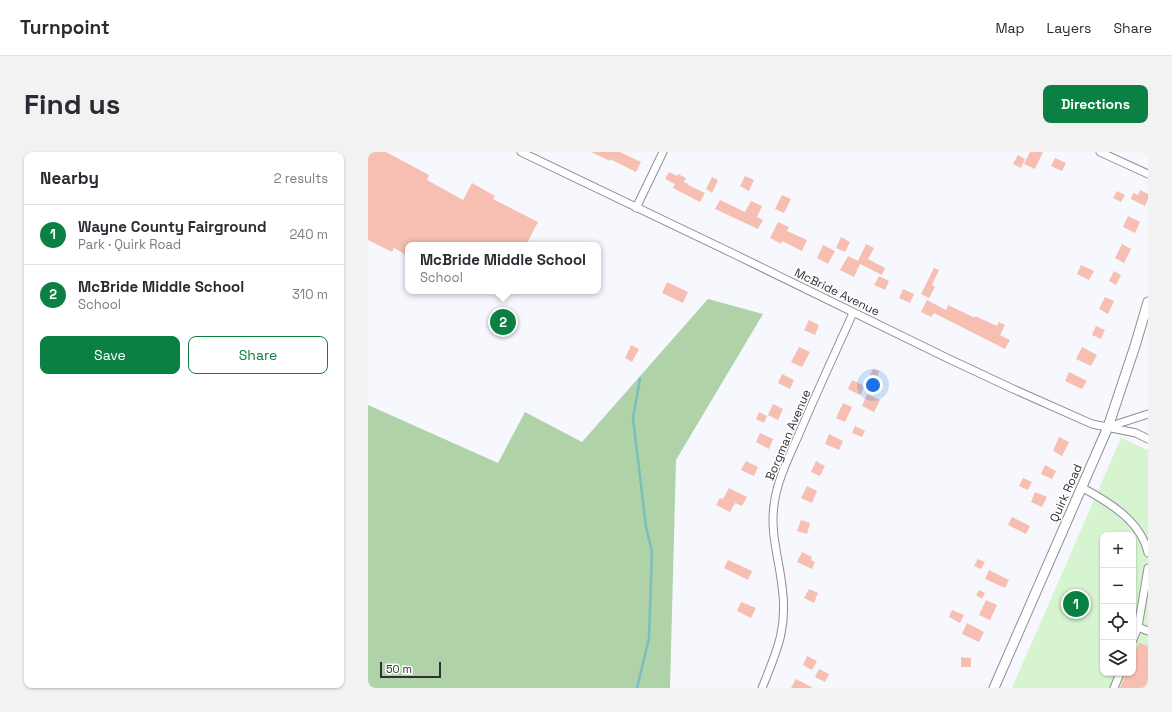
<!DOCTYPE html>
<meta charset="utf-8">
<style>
body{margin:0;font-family:"Space Grotesk",sans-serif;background:#f2f2f3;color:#2b2b33}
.controls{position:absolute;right:12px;bottom:12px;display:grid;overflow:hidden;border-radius:8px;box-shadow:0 1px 3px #0004}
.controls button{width:36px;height:36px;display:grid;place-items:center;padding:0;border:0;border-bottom:1px solid #e1e1e2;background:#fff;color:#2b2b33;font:20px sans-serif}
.scale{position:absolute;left:12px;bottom:10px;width:61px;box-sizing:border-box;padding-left:4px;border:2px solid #313135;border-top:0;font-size:11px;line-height:14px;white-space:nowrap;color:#313135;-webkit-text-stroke:3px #fff;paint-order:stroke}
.you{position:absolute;left:505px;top:233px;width:14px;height:14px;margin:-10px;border:3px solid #fff;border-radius:50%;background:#1a73e8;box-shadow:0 0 0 6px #1a73e833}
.badge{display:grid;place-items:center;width:26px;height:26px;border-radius:50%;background:#0b8043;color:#fff;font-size:13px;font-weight:700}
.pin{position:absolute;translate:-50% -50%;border:2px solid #fff;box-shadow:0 1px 4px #0006}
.popup{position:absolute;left:37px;top:90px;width:196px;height:52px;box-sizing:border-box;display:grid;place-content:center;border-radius:8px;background:#fff;filter:drop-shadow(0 1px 3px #0005);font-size:13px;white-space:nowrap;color:#7c7c81}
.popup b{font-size:15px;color:#2b2b33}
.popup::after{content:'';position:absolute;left:50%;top:100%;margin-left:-8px;border:8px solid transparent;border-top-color:#fff}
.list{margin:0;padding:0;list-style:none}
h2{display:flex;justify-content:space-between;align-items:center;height:52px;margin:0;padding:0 16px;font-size:17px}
h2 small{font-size:13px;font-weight:400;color:#7c7c81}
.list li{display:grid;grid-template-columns:26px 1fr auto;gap:12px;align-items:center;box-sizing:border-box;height:60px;padding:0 16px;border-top:1px solid #e1e1e2}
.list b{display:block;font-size:15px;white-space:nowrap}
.list p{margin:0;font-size:13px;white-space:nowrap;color:#7c7c81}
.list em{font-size:13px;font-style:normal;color:#7c7c81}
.actions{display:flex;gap:8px;padding:12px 16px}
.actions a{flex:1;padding:9px 0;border:1px solid #0b8043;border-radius:8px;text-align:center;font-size:14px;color:#0b8043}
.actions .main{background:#0b8043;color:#fff}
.icon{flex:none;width:22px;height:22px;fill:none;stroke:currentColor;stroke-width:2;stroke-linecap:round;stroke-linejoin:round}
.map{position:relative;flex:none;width:780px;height:536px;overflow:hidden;border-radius:8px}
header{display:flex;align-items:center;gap:24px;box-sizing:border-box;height:56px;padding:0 20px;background:#fff;border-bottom:1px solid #e1e1e2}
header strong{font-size:19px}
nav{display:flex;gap:22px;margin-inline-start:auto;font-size:14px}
.intro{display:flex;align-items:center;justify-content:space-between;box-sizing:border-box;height:96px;padding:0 24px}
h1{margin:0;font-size:28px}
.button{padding:10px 18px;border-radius:8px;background:#0b8043;color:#fff;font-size:14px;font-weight:700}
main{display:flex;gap:24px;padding:0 24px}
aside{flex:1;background:#fff;border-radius:8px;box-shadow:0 1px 3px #0004}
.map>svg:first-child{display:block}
.green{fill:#d5f4cf;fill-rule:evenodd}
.forest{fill:#afd2a9}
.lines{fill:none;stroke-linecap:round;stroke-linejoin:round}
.stream{stroke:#7cbdbd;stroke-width:2.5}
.building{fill:#f6bfb1}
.minor-casing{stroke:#8d8f97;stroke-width:9}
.tertiary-casing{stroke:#8d8f97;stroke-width:11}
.minor{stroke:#fff;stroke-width:7}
.tertiary{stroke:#fff;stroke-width:9}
.labels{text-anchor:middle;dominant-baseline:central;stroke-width:3;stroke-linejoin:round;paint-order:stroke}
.street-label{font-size:12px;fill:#313135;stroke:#fff}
</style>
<header>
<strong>Turnpoint</strong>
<nav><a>Map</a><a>Layers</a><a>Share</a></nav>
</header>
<div class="intro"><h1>Find us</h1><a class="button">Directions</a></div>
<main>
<aside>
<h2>Nearby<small>2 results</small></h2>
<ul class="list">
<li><span class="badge">1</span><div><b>Wayne County Fairground</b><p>Park · Quirk Road</p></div><em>240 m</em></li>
<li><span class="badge">2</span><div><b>McBride Middle School</b><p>School</p></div><em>310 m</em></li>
</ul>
<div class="actions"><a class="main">Save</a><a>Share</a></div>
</aside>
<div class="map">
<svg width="780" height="536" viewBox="0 0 780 536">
<rect width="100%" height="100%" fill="#f7f8fe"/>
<path class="green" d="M753,286L780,298V536H644ZM735,383H765V521H735Z"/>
<polygon class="forest" points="340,147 395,162 308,308 302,536 0,536 0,253 130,311 157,260 214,290"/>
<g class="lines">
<polyline class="stream" points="269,536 281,486 284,400 278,375 265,266 272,227"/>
</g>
<g class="building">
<polygon points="0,0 18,0 61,23 59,28 95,48 104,31 127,44 125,47 170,70 158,93 40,93 40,104 26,96 24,100 0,88"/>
<polygon points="223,0 252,0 273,10 268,20 242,7 242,9"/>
<polygon points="662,0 675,0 667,17 656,12"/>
<polygon points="650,3 657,7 653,16 645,12"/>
<polygon points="687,6 698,11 694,19 683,14"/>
<polygon points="301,20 309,24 310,22 318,26 316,30 321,32 320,33 337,41 332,50 305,36 307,32 297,27"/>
<polygon points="377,24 386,28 381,39 372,34"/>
<polygon points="344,25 350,28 344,41 338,37"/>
<polygon points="772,38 780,42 780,47 777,54 763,47 765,41 770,43"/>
<polygon points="749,39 757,43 753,50 745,46"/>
<polygon points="414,43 423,47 416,61 407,57"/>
<polygon points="352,48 377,60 383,49 394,54 389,65 395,68 390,77 347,57"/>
<polygon points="760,64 772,70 767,81 755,75"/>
<polygon points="410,70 421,75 419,79 439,88 434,99 414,89 413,92 402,86"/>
<polygon points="473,85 482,90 477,100 468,96"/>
<polygon points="498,92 506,96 500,107 517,116 514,123 492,112 486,125 472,118 480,104 490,109"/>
<polygon points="754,92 763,97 756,111 747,106"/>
<polygon points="455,93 467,99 460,112 449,106"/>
<polygon points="713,113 726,119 721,128 709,122"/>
<polygon points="566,116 571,118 564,133 567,135 561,146 553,142"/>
<polygon points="746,119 753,123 748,133 741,129"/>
<polygon points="511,124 521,129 517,138 506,133"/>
<polygon points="299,130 320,140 315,151 294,141"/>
<polygon points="535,137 546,142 542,151 531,146"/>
<polygon points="737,145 746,149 740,162 731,157"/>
<polygon points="559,148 578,158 580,153 607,166 607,164 629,174 631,170 637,173 632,183 642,188 637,197 566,161 563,165 553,160"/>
<polygon points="441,168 451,173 447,183 436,178"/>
<polygon points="728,174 737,178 733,187 724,183"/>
<polygon points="263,193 271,197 264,210 257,206"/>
<polygon points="431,195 442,200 434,215 423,210"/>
<polygon points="714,195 729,203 723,214 708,207"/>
<polygon points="505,217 511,219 509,226 502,223"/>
<polygon points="701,220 719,229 714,237 697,229"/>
<polygon points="414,222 426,228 422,237 410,231"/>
<polygon points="484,228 497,234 492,243 480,237"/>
<polygon points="499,242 512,248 506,260 494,254"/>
<polygon points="475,251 484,255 477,270 468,266"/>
<polygon points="405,252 415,257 410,268 400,263"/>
<polygon points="391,260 399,264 396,271 388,267"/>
<polygon points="487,274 497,279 494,285 484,281"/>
<polygon points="392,281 405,287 401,297 388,290"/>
<polygon points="461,282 475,289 471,298 457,292"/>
<polygon points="691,285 701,290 694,304 685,299"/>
<polygon points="378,309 390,315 386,324 373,318"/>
<polygon points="448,309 457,314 452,324 443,320"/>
<polygon points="677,313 688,319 684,327 673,322"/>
<polygon points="655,326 664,330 660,338 651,334"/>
<polygon points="439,334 449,339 444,351 433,346"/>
<polygon points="361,336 379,345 374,354 367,351 362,360 348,353 352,346 355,347"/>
<polygon points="667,340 679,345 674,355 663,350"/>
<polygon points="644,365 662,374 658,382 640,373"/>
<polygon points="433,368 442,371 439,382 429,379"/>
<polygon points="434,400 444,405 443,408 447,410 444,417 429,410"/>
<polygon points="610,407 617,410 613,417 606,414"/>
<polygon points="360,408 384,419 380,428 356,416"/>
<polygon points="621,418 641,428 637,436 617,427"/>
<polygon points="441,437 450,441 446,451 436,446"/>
<polygon points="611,438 617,441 614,447 608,443"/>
<polygon points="618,448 629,453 622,468 611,463"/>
<polygon points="373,450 388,456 383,466 369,459"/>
<polygon points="584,458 596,463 592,471 581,465"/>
<polygon points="599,471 616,480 611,490 594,482"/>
<polygon points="771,491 780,494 780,528 777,536 752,536 758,521 765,521 765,504"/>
<polygon points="439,504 449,509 444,518 435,513"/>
<polygon points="593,505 603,506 603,515 593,515"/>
<polygon points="451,517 461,522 457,530 447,525"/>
<polygon points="428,527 445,536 423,536"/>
</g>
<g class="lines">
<defs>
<g id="minor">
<polyline points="153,0 366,102 579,206 643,236 724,272 768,281 780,287"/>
<polyline points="732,0 780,22"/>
<polyline points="268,56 295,0"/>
<polyline points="740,275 780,262"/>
<path d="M713,335C741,350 773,369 780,401"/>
<polyline points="770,475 780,479"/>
<polyline points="765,488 770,475 780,416"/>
<path d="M394,536C409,499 420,476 414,434C411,407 402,381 406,353C409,328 421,305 431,282C448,242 467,201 485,161"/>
<polyline points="746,536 752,521"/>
</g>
<polyline id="tertiary" points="626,536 740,275 767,194 780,150"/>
</defs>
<use href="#minor" class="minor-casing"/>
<use href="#tertiary" class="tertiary-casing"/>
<use href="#minor" class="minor"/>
<use href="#tertiary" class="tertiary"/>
</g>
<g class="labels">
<g class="street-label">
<text transform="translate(469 140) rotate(26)">McBride Avenue</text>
<text transform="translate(420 283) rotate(-67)">Borgman Avenue</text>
<text transform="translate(698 341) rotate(-66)">Quirk Road</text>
</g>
</g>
</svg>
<div class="controls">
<button>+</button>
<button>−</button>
<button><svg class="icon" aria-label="locate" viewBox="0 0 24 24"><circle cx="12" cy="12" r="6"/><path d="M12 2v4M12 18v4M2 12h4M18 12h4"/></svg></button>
<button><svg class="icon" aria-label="layers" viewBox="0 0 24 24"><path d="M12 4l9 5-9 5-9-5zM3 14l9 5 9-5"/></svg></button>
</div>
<div class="scale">50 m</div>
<div class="you"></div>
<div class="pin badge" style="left:708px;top:452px">1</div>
<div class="pin badge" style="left:135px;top:170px">2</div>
<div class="popup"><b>McBride Middle School</b>School</div>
</div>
</main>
